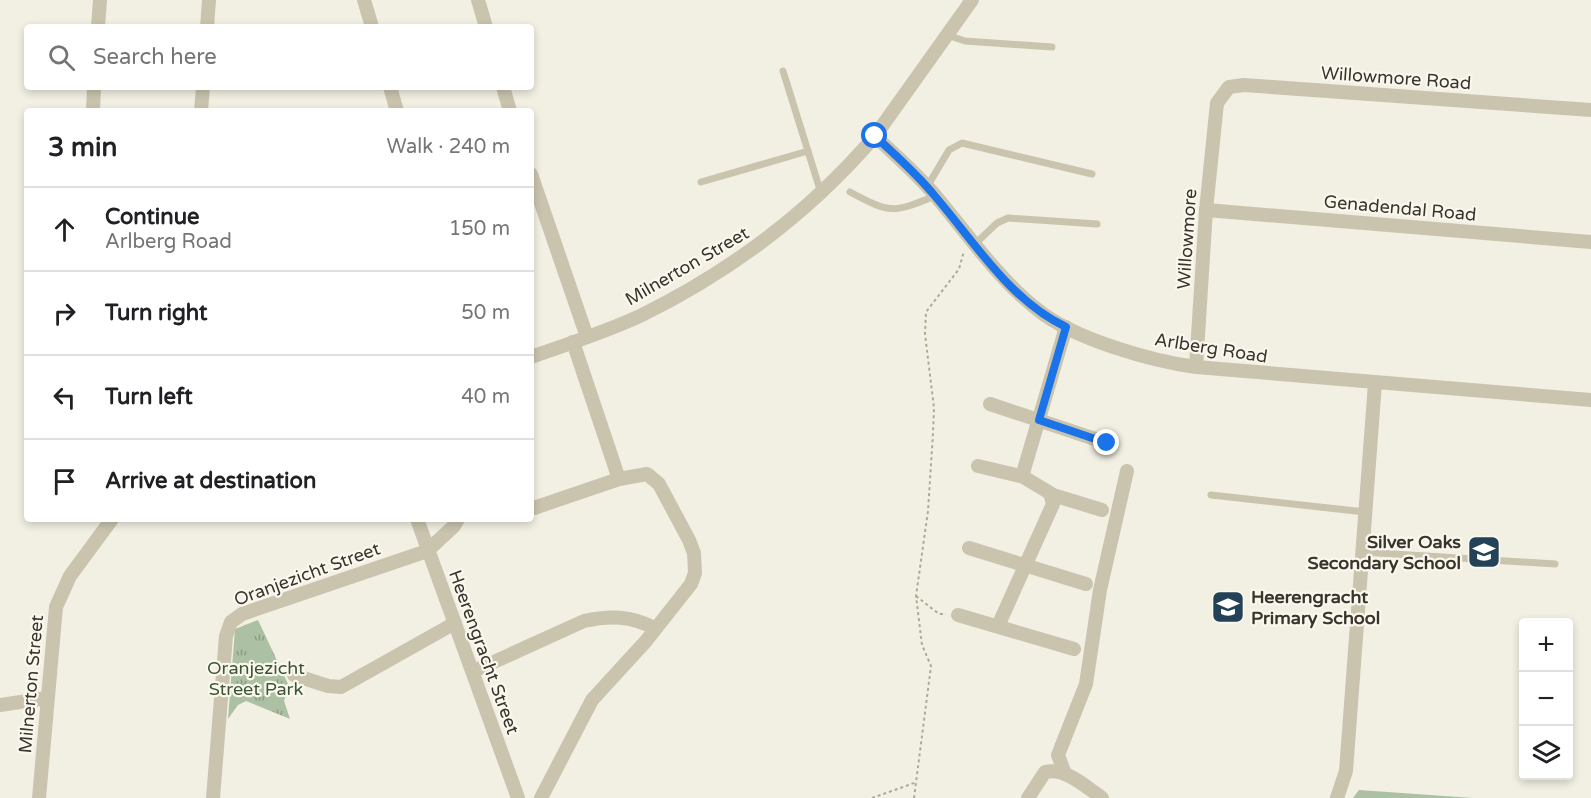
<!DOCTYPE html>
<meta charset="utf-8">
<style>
body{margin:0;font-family:"Varela Round",sans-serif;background:#f2f2f2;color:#202124}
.controls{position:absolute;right:18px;bottom:18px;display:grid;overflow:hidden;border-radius:6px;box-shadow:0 3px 9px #0003}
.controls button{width:54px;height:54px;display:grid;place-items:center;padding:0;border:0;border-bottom:2px solid #e0e0e0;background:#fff;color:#202124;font:30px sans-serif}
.stop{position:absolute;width:18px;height:18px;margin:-14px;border:4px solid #1a73e8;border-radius:50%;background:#fff}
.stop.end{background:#1a73e8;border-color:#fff;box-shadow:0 2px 6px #0008}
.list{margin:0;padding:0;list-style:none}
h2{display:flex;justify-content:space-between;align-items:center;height:78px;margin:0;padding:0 24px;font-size:26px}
h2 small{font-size:20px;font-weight:400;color:#757577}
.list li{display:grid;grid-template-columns:39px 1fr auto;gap:18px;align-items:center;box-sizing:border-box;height:84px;padding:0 24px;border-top:2px solid #e0e0e0}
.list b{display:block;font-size:22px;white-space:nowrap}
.list p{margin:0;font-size:20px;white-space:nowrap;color:#757577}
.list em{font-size:20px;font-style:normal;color:#757577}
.icon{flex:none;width:33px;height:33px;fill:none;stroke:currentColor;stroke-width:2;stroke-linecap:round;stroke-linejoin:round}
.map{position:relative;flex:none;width:1591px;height:798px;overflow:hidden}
.search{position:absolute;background:#fff;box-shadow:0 3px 9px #0003;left:24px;top:24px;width:510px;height:66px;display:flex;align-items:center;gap:15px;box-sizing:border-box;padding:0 21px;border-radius:6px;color:#757577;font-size:22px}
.panel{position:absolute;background:#fff;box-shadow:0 3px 9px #0003;left:24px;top:108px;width:510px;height:414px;border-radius:6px}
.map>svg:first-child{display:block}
.park{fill:url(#park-tufts)}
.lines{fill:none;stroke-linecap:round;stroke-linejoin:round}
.path{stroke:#b0aa95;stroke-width:2;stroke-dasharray:3 3;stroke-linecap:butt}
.lane{stroke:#cac4ae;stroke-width:7}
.street{stroke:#cac4ae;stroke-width:14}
.route{stroke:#1a73e8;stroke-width:8}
.labels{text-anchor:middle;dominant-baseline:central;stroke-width:4.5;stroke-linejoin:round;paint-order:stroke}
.street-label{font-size:18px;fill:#39352c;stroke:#faf8ee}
.poi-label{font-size:18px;font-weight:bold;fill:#39352c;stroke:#faf8ee;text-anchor:end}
.park-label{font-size:18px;fill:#3c5532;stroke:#faf8ee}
</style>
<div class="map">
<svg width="1591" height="798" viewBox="0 0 1591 798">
<defs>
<pattern id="park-tufts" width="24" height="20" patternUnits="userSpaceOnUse" patternTransform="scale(1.5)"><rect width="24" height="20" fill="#acc0a3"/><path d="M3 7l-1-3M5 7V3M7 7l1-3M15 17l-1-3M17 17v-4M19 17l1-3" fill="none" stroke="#8d9d85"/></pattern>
</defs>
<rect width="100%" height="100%" fill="#f2f0e2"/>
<g class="park">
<polygon points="258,620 289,686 284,701 290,719 246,701 238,705 228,719 235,629"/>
<polygon points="1359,790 1473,798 1353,798"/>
</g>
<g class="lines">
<g class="path">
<polyline points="916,596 939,614 946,614"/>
<polyline points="237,668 282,672"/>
<polyline points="872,798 917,782"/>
<polyline points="914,798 931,666 922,645 916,596 928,511 933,433 934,408 925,334 926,312 959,269 964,251"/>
</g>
<g class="lane">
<polyline points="947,35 965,41 1052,47"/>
<polyline points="783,71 821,193"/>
<polyline points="701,182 808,151"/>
<polyline points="927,187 949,150 962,143 1092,174"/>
<path d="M850,192C891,214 893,213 935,196"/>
<polyline points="975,244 997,223 1008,218 1097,224"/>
<polyline points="1211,495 1365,512"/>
<polyline points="1362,552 1555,564"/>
</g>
<g class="street">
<polyline points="364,0 372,27"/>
<polyline points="478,0 486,27"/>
<polyline points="98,27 100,0"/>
<polyline points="207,27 209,0"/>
<polyline points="390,87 397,111"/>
<polyline points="503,87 510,111"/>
<polyline points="93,111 94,87"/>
<polyline points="201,111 203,87"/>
<path d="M875,136C895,155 916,173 934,194C967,233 997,278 1038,310C1074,339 1151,361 1196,367L1591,400"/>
<polyline points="531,174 587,337"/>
<polyline points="1206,210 1591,242"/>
<polyline points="573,342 619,479"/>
<path d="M531,357C568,344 606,332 642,315C731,271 810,212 875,136L972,0"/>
<polyline points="1196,367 1206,210 1217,103 1229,87 1244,85 1591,110"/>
<polyline points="990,404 1107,443"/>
<polyline points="978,466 1024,477"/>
<polyline points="1053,495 1102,510"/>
<polyline points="534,508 619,479 647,474 659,484 689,540 694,553 695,573 691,584 646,641 592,700 541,798"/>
<polyline points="417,519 518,798"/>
<polyline points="969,548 1086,584"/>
<polyline points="958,615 1074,649"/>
<polyline points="998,626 1053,504 1050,493 1025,478 1023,473 1066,327"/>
<path d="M474,671L584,621C611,615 630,616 655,628"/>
<polyline points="294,675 328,686 341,687 455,623"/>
<polyline points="0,705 47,698"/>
<polyline points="1065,774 1058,755 1086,684 1100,590 1127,471"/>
<polyline points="39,798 56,607 70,576 112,519"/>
<polyline points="213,798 226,636 231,622 242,614 427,551 454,526 458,519"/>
<path d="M1028,798L1045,772C1065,767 1086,787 1102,798"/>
<polyline points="1337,798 1346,771 1375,383"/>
</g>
</g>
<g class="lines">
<path class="route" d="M875,136C895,155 916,173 934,195C973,240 1010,301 1066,327L1039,420L1107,443"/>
</g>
<defs>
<symbol id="school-square" viewBox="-11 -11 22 22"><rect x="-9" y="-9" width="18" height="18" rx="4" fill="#244257" stroke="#faf8ee"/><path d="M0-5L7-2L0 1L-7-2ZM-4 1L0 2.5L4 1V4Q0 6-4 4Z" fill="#fff"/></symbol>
</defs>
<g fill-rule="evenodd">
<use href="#school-square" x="1465" y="533" width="38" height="38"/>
<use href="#school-square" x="1209" y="588" width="38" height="38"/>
</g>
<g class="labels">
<g class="street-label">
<text transform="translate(1396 78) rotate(4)">Willowmore Road</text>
<text transform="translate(1400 208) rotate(5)">Genadendal Road</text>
<text transform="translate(1187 239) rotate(-86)">Willowmore</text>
<text transform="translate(687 266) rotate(-30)">Milnerton Street</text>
<text transform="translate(1211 348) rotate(9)">Arlberg Road</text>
<text transform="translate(307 574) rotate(-20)">Oranjezicht Street</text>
<text transform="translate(484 652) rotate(70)">Heerengracht Street</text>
<text transform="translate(31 684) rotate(-85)">Milnerton Street</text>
</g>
<g class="poi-label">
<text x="1461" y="542">Silver Oaks<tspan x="1461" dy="21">Secondary School</tspan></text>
<text x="1251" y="597" text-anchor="start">Heerengracht<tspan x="1251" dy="21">Primary School</tspan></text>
</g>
<g class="park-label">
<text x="256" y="668">Oranjezicht<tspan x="256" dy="21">Street Park</tspan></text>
</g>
</g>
</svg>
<div class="controls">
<button>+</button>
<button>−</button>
<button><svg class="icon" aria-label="layers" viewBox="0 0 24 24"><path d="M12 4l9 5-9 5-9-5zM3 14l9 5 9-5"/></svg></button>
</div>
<div class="stop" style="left:875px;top:136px"></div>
<div class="stop end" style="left:1107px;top:443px"></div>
<div class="search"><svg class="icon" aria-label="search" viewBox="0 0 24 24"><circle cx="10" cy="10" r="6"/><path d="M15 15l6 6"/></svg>Search here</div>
<section class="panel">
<h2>3 min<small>Walk · 240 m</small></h2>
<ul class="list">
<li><svg class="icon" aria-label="ahead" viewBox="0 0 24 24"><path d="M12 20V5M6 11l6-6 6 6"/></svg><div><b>Continue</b><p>Arlberg Road</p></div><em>150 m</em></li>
<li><svg class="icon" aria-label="right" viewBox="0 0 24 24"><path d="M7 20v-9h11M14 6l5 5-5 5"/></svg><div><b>Turn right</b></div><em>50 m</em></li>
<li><svg class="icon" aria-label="left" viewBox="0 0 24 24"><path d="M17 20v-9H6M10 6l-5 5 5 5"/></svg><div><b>Turn left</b></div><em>40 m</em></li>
<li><svg class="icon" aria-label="arrive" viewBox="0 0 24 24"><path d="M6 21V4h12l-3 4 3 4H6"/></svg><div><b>Arrive at destination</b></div></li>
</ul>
</section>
</div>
